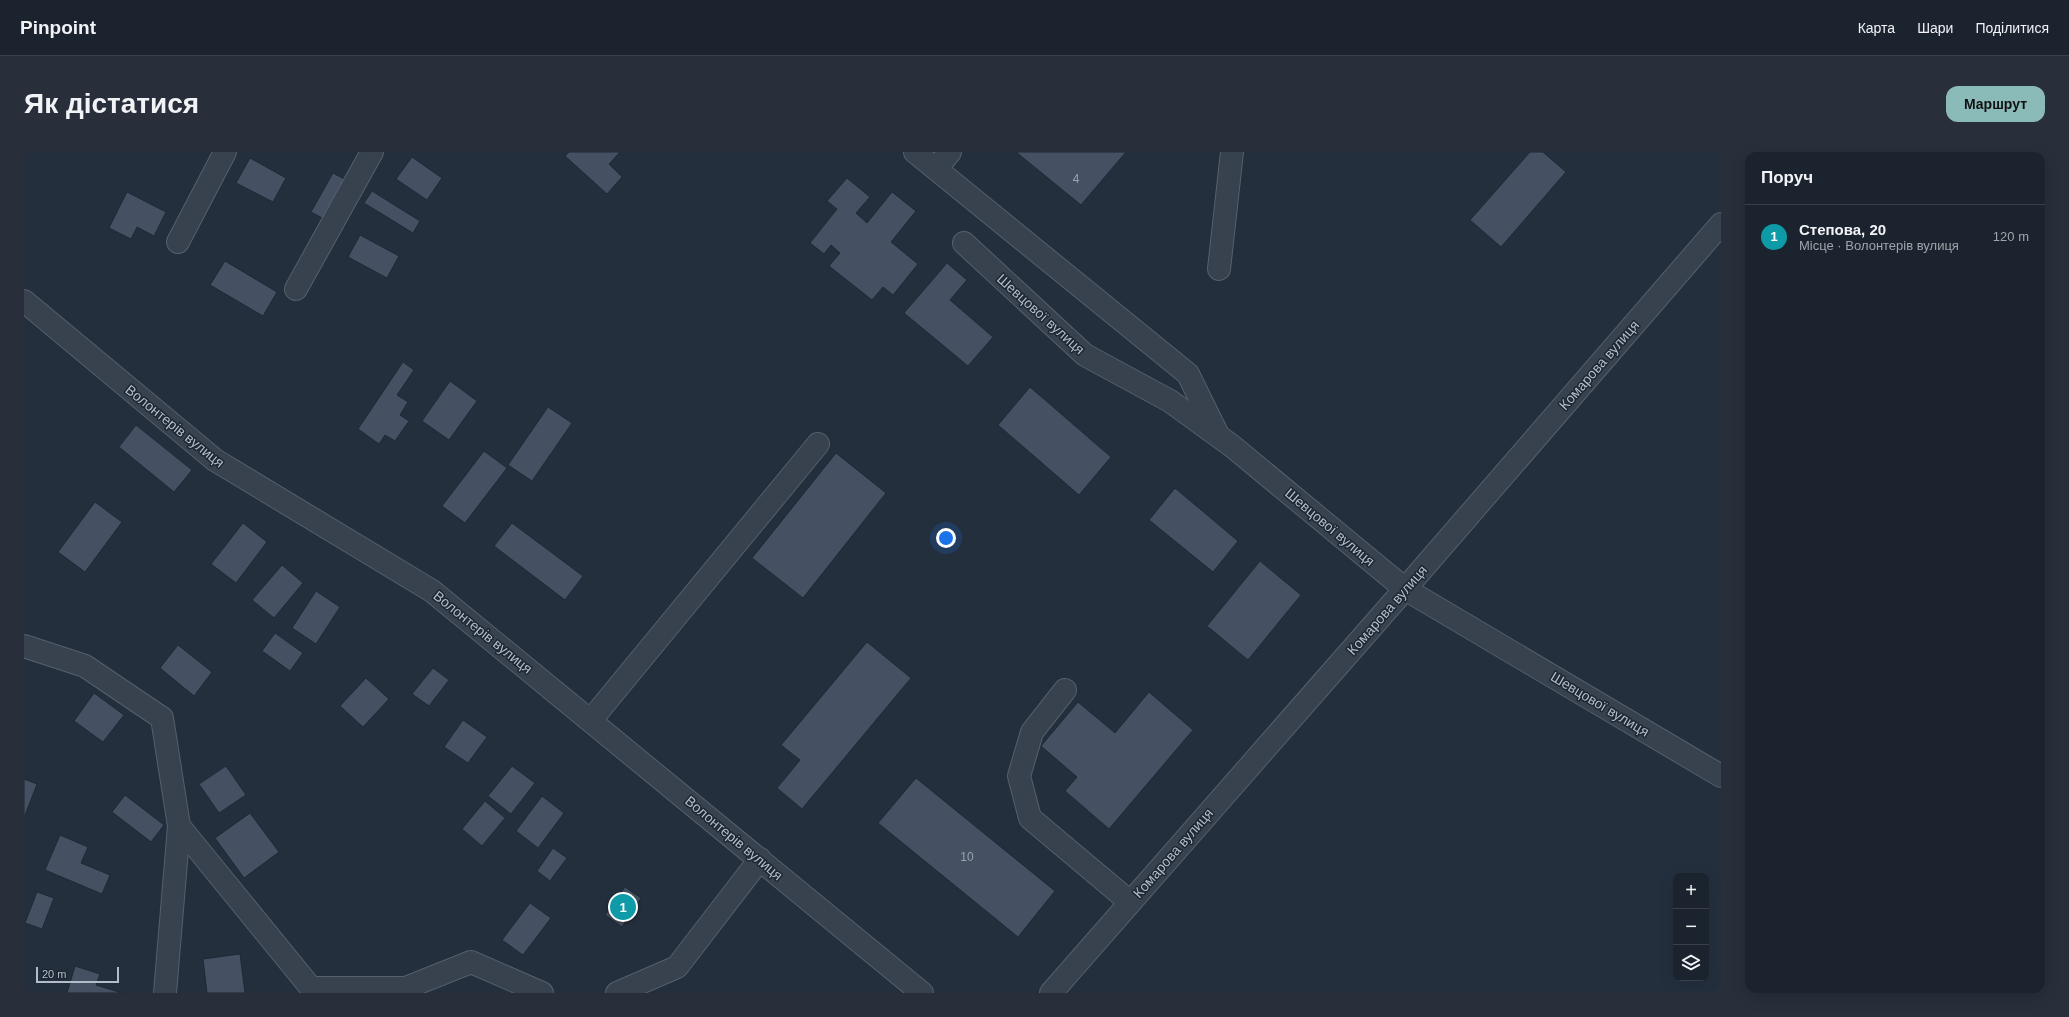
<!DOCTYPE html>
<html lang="uk">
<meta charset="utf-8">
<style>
body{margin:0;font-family:Helvetica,sans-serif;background:#282f3a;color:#f1f3f6}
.controls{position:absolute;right:12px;bottom:12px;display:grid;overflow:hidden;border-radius:8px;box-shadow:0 4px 16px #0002}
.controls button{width:36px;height:36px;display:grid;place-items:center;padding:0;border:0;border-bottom:1px solid #39404a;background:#1b232e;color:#f1f3f6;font:20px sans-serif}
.scale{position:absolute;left:12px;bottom:10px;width:83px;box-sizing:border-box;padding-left:4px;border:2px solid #b4bcc9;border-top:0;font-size:11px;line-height:14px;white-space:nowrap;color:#b4bcc9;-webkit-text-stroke:3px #1d2633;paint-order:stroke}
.you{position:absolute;left:922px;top:386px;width:14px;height:14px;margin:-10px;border:3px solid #fff;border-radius:50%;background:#1a73e8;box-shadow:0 0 0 6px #1a73e833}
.badge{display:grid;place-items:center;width:26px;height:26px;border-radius:50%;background:#8bbbb9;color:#fff;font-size:13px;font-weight:700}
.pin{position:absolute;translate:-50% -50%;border:2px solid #fff;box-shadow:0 1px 4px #0006}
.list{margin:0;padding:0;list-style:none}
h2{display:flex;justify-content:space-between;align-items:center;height:52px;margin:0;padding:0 16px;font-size:17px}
h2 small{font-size:13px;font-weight:400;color:#a0a4aa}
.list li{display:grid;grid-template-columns:26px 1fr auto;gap:12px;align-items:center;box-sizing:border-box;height:64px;padding:0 16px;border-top:1px solid #39404a}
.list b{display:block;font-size:15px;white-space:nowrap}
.list p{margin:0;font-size:13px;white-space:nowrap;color:#a0a4aa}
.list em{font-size:13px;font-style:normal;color:#a0a4aa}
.icon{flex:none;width:22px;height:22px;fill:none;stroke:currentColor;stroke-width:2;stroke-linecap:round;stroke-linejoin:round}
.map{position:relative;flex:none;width:1697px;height:841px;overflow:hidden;border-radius:12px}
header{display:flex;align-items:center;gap:24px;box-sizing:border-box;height:56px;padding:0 20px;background:#1b232e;border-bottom:1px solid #39404a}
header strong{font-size:19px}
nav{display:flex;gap:22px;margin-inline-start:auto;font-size:14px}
.intro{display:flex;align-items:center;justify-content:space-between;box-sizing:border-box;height:96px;padding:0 24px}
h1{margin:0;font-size:28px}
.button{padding:10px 18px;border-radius:12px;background:#8bbbb9;color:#111;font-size:14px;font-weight:700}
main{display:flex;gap:24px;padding:0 24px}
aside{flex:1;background:#1b232e;border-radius:12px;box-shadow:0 4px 16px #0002}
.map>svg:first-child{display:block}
.building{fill:#455162;stroke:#1f2835}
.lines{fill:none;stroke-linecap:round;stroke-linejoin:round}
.minor-casing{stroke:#565f6c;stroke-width:24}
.minor{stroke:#38414e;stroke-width:22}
.labels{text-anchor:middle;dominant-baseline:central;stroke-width:3;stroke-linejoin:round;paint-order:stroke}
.number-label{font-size:12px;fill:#98a1af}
.street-label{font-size:14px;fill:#b4bcc9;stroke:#1d2633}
</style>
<header>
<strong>Pinpoint</strong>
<nav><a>Карта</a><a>Шари</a><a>Поділитися</a></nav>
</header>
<div class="intro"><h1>Як дістатися</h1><a class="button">Маршрут</a></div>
<main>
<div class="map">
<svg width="1697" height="841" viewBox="0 0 1697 841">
<rect width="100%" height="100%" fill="#242f3e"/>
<g class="building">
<polygon points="545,0 596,0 585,12 598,25 583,42 541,4"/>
<polygon points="992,0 1102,0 1057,53"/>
<polygon points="1506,0 1519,0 1542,20 1477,95 1446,68"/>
<polygon points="388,5 418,26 403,48 372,27"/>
<polygon points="226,6 262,26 249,50 212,31"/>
<polygon points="309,21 322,28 300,67 287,60"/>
<polygon points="823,26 846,45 832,61 843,71 868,40 892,59 867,90 894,112 869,143 859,135 848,148 805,114 816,101 807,93 800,102 786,91 813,57 803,49"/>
<polygon points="348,39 396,69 389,81 340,51"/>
<polygon points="103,40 142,60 130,84 113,75 107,87 85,76"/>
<polygon points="336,83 375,104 363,126 324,105"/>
<polygon points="201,109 253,140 239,164 186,133"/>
<polygon points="923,111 943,128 926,148 969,185 944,214 880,161"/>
<polygon points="379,210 390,218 373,243 384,250 376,263 385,269 371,289 361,283 355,292 334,277"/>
<polygon points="426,229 453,249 425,288 398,269"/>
<polygon points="1006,235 1087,305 1055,343 974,273"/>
<polygon points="524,255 548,271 508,329 484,313"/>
<polygon points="112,273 168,318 150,340 95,295"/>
<polygon points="460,299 483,316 441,371 418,354"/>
<polygon points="812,301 862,341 779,446 728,406"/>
<polygon points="1151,336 1214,389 1189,420 1125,368"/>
<polygon points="71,350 98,370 61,420 34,400"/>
<polygon points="219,371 243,390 212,431 187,412"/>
<polygon points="488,371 559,424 541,448 470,394"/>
<polygon points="1236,409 1277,443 1224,508 1183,474"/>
<polygon points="258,413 279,431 250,466 228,448"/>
<polygon points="292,439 316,455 292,492 268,476"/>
<polygon points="251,481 279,501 266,519 238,499"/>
<polygon points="843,490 887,526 778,657 753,636 776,608 757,593"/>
<polygon points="154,493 188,520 170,544 136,516"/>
<polygon points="409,516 425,528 405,554 388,542"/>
<polygon points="342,526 365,547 339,575 316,554"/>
<polygon points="1125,540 1169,578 1085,677 1041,639 1053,625 1017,594 1054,550 1091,581"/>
<polygon points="70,541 100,563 79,590 50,569"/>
<polygon points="439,568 463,585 444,611 420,595"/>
<polygon points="202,614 222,643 195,661 175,632"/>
<polygon points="488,614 511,631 487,662 464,644"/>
<polygon points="892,626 1031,739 994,785 854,671"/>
<polygon points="0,627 13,632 0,666"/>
<polygon points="101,643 140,673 127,690 88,660"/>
<polygon points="518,644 540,661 514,696 492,679"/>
<polygon points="461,649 481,666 458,694 438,677"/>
<polygon points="226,661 255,700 220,726 191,686"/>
<polygon points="36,683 64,695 57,711 86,723 78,742 21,718"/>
<polygon points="529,696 543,706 526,729 513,719"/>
<polygon points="601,735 617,746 598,775 581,763"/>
<polygon points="13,740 30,746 18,777 1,771"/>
<polygon points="506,751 527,766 499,803 478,788"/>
<polygon points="216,802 221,841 183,841 179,807"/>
<polygon points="51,814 76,822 72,833 98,841 43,841"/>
</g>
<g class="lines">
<defs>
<g id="minor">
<polyline points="891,0 1164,222 1193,281"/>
<polyline points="912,17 926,0"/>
<polyline points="154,90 201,0"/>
<polyline points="940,91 1061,203 1146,249 1208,294 1381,437 1697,624"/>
<polyline points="1195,117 1208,0"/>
<polyline points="272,137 348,0"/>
<polyline points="0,149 191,308 408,439 898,841"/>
<polyline points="0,494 61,514 138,566 155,674 141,841"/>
<polyline points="1041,538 1008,580 995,624 1006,666 1106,750"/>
<polyline points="567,568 794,292"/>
<polyline points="155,674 287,836 382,836 447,810 518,841"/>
<polyline points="593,841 653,815 736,707"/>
<polyline points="1027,841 1381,437 1697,72"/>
</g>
</defs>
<use href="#minor" class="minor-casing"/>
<use href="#minor" class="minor"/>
</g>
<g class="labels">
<g class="number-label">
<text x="1052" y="27">4</text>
<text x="943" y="705">10</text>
</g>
<g class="street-label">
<text transform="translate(1017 162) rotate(42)">Шевцової вулиця</text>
<text transform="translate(1575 213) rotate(-49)">Комарова вулиця</text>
<text transform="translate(151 274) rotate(39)">Волонтерів вулиця</text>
<text transform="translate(1306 375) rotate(40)">Шевцової вулиця</text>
<text transform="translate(1363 458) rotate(-49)">Комарова вулиця</text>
<text transform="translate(459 480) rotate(39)">Волонтерів вулиця</text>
<text transform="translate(1576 552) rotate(31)">Шевцової вулиця</text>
<text transform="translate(710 686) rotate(40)">Волонтерів вулиця</text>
<text transform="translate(1149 701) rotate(-49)">Комарова вулиця</text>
</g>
</g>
</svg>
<div class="controls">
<button>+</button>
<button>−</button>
<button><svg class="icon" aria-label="layers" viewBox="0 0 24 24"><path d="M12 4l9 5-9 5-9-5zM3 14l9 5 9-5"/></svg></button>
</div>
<div class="scale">20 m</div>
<div class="you"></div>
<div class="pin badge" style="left:599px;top:755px;background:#0f9aa8">1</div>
</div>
<aside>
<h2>Поруч<small></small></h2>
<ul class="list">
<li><span class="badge" style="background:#0f9aa8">1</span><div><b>Степова, 20</b><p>Місце · Волонтерів вулиця</p></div><em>120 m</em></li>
</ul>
</aside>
</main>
